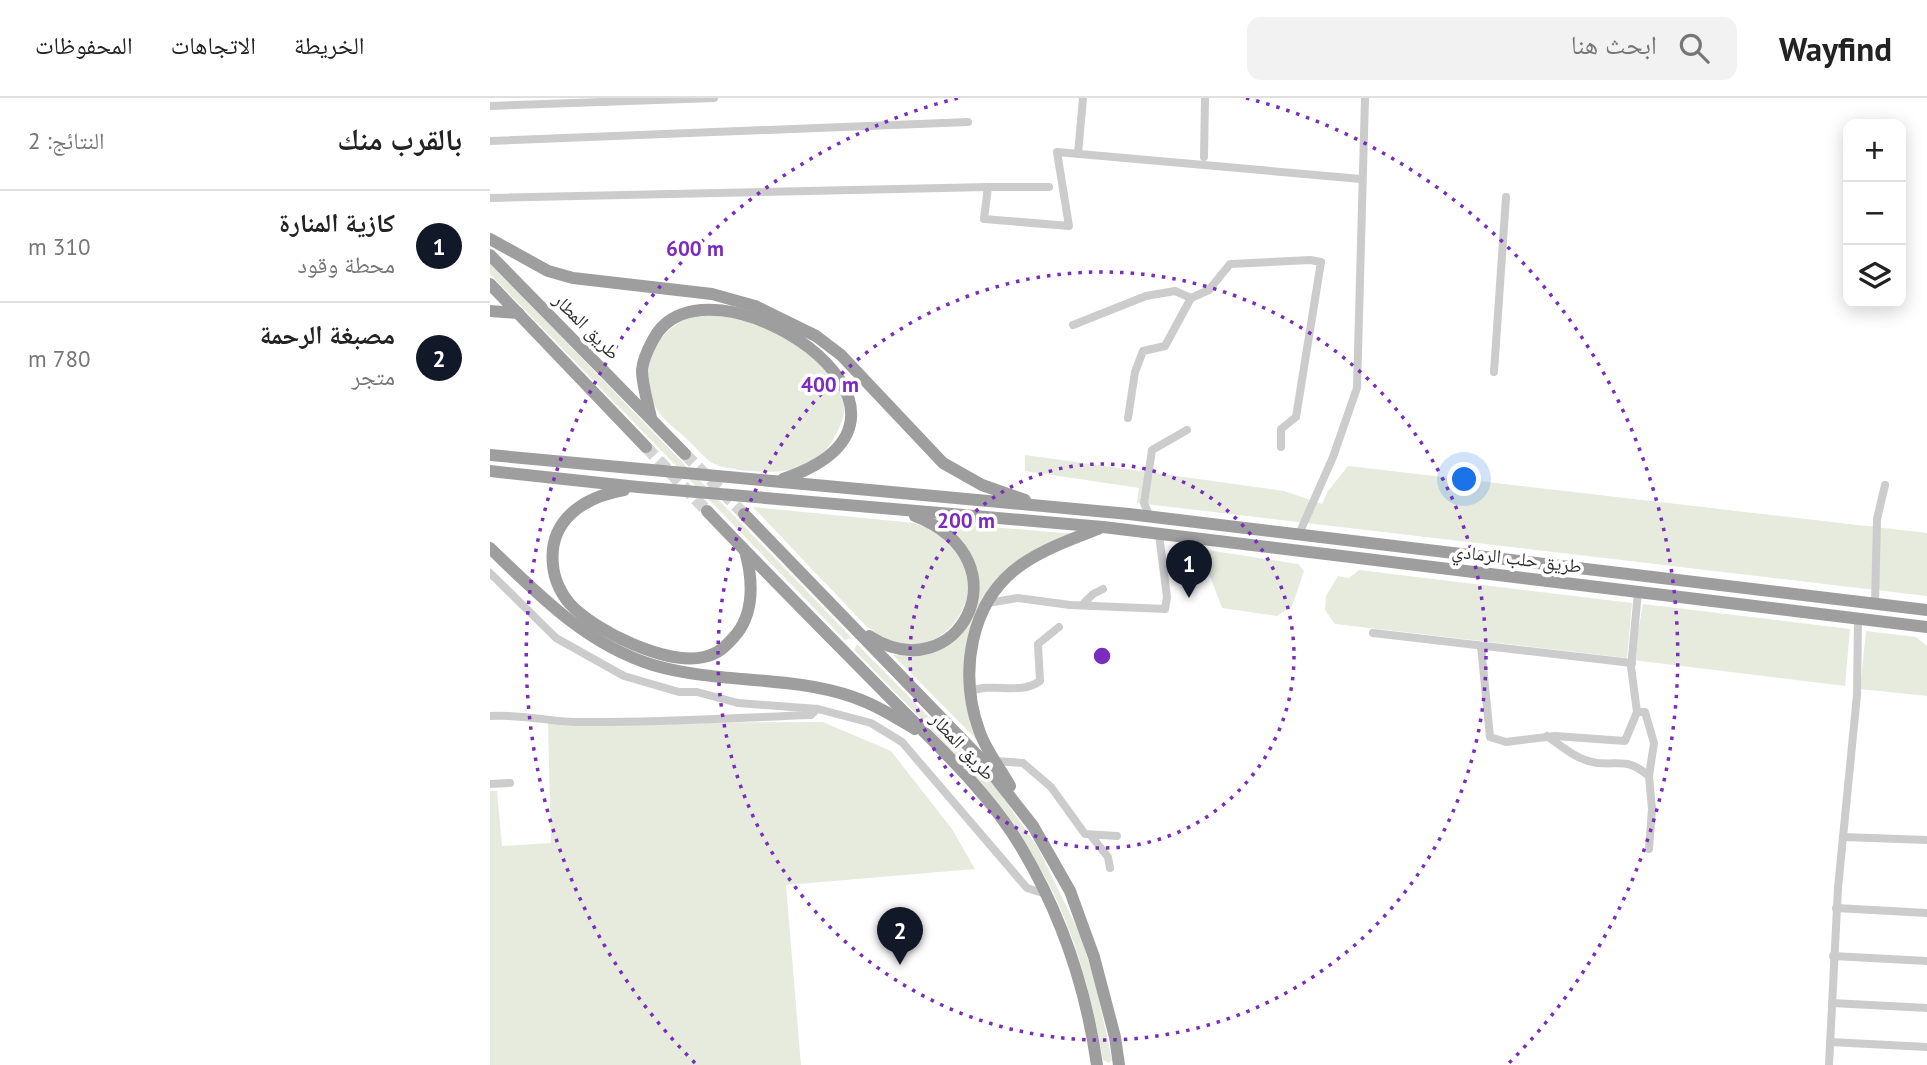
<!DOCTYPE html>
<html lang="ar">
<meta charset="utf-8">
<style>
body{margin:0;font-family:"PT Sans","Noto Naskh Arabic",sans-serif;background:#f2f2f2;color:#222;direction:rtl}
.controls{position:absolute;right:21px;top:21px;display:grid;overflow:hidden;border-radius:14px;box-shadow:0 4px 18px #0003}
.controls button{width:63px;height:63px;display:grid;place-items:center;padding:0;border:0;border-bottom:2px solid #e0e0e0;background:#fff;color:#222;font:35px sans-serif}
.you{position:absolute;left:975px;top:382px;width:24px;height:24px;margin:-18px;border:5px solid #fff;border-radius:50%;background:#1a73e8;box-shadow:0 0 0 10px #1a73e833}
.badge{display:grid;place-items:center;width:46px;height:46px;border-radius:50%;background:#111827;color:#fff;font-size:23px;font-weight:700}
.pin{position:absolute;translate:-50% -58px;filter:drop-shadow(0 2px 4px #0008)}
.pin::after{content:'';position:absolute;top:37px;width:24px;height:21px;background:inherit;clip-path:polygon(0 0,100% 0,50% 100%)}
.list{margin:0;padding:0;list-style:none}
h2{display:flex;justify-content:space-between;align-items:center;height:91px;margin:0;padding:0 28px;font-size:30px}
h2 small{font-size:23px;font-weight:400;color:#767676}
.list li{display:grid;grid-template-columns:46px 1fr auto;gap:21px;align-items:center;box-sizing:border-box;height:112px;padding:0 28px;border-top:2px solid #e0e0e0}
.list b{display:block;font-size:26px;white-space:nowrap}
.list p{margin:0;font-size:23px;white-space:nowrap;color:#767676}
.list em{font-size:23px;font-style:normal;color:#767676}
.icon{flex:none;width:38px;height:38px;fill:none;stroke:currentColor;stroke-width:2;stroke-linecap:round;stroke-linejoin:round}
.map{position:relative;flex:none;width:1437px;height:967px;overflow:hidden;direction:ltr}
header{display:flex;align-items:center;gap:42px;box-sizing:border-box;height:98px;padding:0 35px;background:#fff;border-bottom:2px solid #e0e0e0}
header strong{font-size:33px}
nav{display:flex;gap:38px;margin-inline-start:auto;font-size:24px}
.search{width:490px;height:63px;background:#f2f2f2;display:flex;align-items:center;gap:18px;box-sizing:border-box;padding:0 24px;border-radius:14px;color:#767676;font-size:26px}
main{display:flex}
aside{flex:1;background:#fff}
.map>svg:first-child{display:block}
.green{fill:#e6ebde}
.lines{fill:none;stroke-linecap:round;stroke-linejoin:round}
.trunk-tunnel{stroke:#d5d5d5;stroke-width:12;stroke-dasharray:12 6;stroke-linecap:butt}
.minor{stroke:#ccc;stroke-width:8}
.trunk{stroke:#9e9e9e;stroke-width:12}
.ring{fill:none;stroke:#7b2cbf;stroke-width:3.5;stroke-dasharray:3.5 7}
.labels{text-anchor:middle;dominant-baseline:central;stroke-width:7;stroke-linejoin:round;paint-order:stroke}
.street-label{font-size:19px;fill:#2f2f2f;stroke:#fff}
.centre{fill:#7b2cbf;stroke:#fff;stroke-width:3.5}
.ring-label{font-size:21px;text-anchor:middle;font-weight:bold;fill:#7b2cbf;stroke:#fff;stroke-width:7;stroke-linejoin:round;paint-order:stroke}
</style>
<header>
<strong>Wayfind</strong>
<div class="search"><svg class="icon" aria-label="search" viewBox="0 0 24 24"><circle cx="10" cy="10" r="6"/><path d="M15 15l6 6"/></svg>ابحث هنا</div>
<nav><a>الخريطة</a><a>الاتجاهات</a><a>المحفوظات</a></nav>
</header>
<main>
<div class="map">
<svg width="1437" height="967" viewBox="0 0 1437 967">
<rect width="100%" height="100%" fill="#fff"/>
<g class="green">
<polygon points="0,165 360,538 361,540 355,542 0,176"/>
<path d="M207,217C219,218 233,216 244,219C286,230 375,275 350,328C340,350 333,359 311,369C292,377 247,374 227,367C217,364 207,350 199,343C190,334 175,324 168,313C144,274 165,229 207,217Z"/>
<polygon points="535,357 794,393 832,406 838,393 858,368 1437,435 1437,498 647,405 649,390 535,373"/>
<path d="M263,409L424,425C439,431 453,437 464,450C502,492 458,561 403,545C394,542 384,533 376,528Z"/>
<path d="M453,425L585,436L538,458L482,530L490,645L403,557C490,563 521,474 453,425Z"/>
<polygon points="704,450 808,466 814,473 802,508 787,518 732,510 720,478"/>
<polygon points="869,472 1142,505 1137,560 845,526 835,512 836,498 848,478 859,480"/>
<polygon points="1153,506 1360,531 1355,588 1143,562"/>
<polygon points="1376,533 1426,539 1437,548 1437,598 1370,591"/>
<path d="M367,546L501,682L548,750L589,834L605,883L622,962L619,965L613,962C601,892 581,818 542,757C493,680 427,617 364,552Z"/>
<polygon points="333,624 401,653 462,731 485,771 296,787 311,967 0,967 0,693 7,693 12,748 61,745 58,625"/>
</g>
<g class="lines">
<g class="trunk-tunnel">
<polyline points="156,349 217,413"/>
<polyline points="195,356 254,416"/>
</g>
<g class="minor">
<polyline points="0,8 224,0"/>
<polyline points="0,43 478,24"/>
<polyline points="588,56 593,0"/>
<polyline points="714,59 715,0"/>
<polyline points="559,89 498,89 494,121 579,128 567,54 871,81"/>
<polyline points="0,100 498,89"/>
<polyline points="583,227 656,198 685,193 701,200"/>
<polyline points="1004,274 1016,99"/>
<polyline points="638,320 645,274 653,253 675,248 701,200 719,192 740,166 820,162 831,164 806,319 791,331 791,349"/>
<polyline points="660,419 654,405 662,352 697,332"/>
<polyline points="809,436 843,359 867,290 875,0"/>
<polyline points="0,475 66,540 134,578 189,594 207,594 248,605 328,611 381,625 412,644 537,790 556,796"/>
<polyline points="1148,494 1141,569 1147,614 1155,614 1164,645 1159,678 1162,711 1159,751"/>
<polyline points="498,505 528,500 580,507 675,511 677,499 669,436"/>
<polyline points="1385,506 1387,421 1395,387"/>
<polyline points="592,507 603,496 613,491"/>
<polyline points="883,535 1142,565"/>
<polyline points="991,548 1000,639 1016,644 1065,638 1135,643 1147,614"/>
<path d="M480,594C502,583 530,598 550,583L548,546L569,529"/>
<path d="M0,618C30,616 56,623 85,624C163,625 242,620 321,617L327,611"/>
<path d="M1057,638C1072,649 1089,663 1107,665C1132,667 1137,660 1159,678"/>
<polyline points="506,663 533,665 561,689 595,736 627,738"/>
<polyline points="0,686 20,685"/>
<polyline points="602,739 618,759 620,770"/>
<polyline points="1353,739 1437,742"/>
<polyline points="1346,810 1437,815"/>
<polyline points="1343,858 1437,863"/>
<polyline points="1342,905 1437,910"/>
<polyline points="1340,944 1437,949"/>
<polyline points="1339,967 1348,790 1367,597 1368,521"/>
</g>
<g class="trunk">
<polyline points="0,141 58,173 83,180 222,196 265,208 326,238 351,257 453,365 492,387 535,402"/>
<polyline points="0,157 195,356"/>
<polyline points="0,186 156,349"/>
<polyline points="0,213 28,215"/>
<path d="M161,320C158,305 152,287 152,272C153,261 158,251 163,242C213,142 486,316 293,381"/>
<polyline points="0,357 639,416 1437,512"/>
<polyline points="0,373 148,389 613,429 1437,529"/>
<path d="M134,392C94,399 58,422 63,467C64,481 71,496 80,506C105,533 177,568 214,559C228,556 235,549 244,539C265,516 263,481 255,453"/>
<path d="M217,413C279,478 343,542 406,606C450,650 499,695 531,749C571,816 596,890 607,967"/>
<polyline points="254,416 489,659 543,728 580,793 604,859 625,939 629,967"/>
<path d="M0,450C50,498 96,546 163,567C227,586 301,577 363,599C386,607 405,619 425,631"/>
<path d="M379,538C467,595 539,463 425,418"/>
<path d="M520,688C510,670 495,651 489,632C469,576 479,504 531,467C554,451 582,441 608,431"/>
</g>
</g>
<g class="ring">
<circle cx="612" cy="558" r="192"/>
<circle cx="612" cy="558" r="384"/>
<path d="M205 965A576 576 0 0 1 468 0M756 0A576 576 0 0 1 1019 965"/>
</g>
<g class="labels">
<g class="street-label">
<text transform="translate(97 228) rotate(45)">طريق المطار</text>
<text transform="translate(1027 460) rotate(7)">طريق حلب الرمادي</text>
<text transform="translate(473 648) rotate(47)">طريق المطار</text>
</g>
</g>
<circle cx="612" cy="558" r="10" class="centre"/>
<g class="ring-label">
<text x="205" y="158">600 m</text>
<text x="340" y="294">400 m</text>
<text x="476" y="430">200 m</text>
</g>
</svg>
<div class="controls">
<button>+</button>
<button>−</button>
<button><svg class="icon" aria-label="layers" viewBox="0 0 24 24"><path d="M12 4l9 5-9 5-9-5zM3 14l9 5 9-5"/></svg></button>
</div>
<div class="you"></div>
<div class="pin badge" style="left:699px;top:500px">1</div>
<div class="pin badge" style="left:410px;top:867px">2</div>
</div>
<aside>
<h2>بالقرب منك<small>النتائج: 2</small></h2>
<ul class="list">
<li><span class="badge">1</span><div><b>كازية المنارة</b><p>محطة وقود</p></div><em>310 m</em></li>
<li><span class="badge">2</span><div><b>مصبغة الرحمة</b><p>متجر</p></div><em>780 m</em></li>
</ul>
</aside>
</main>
